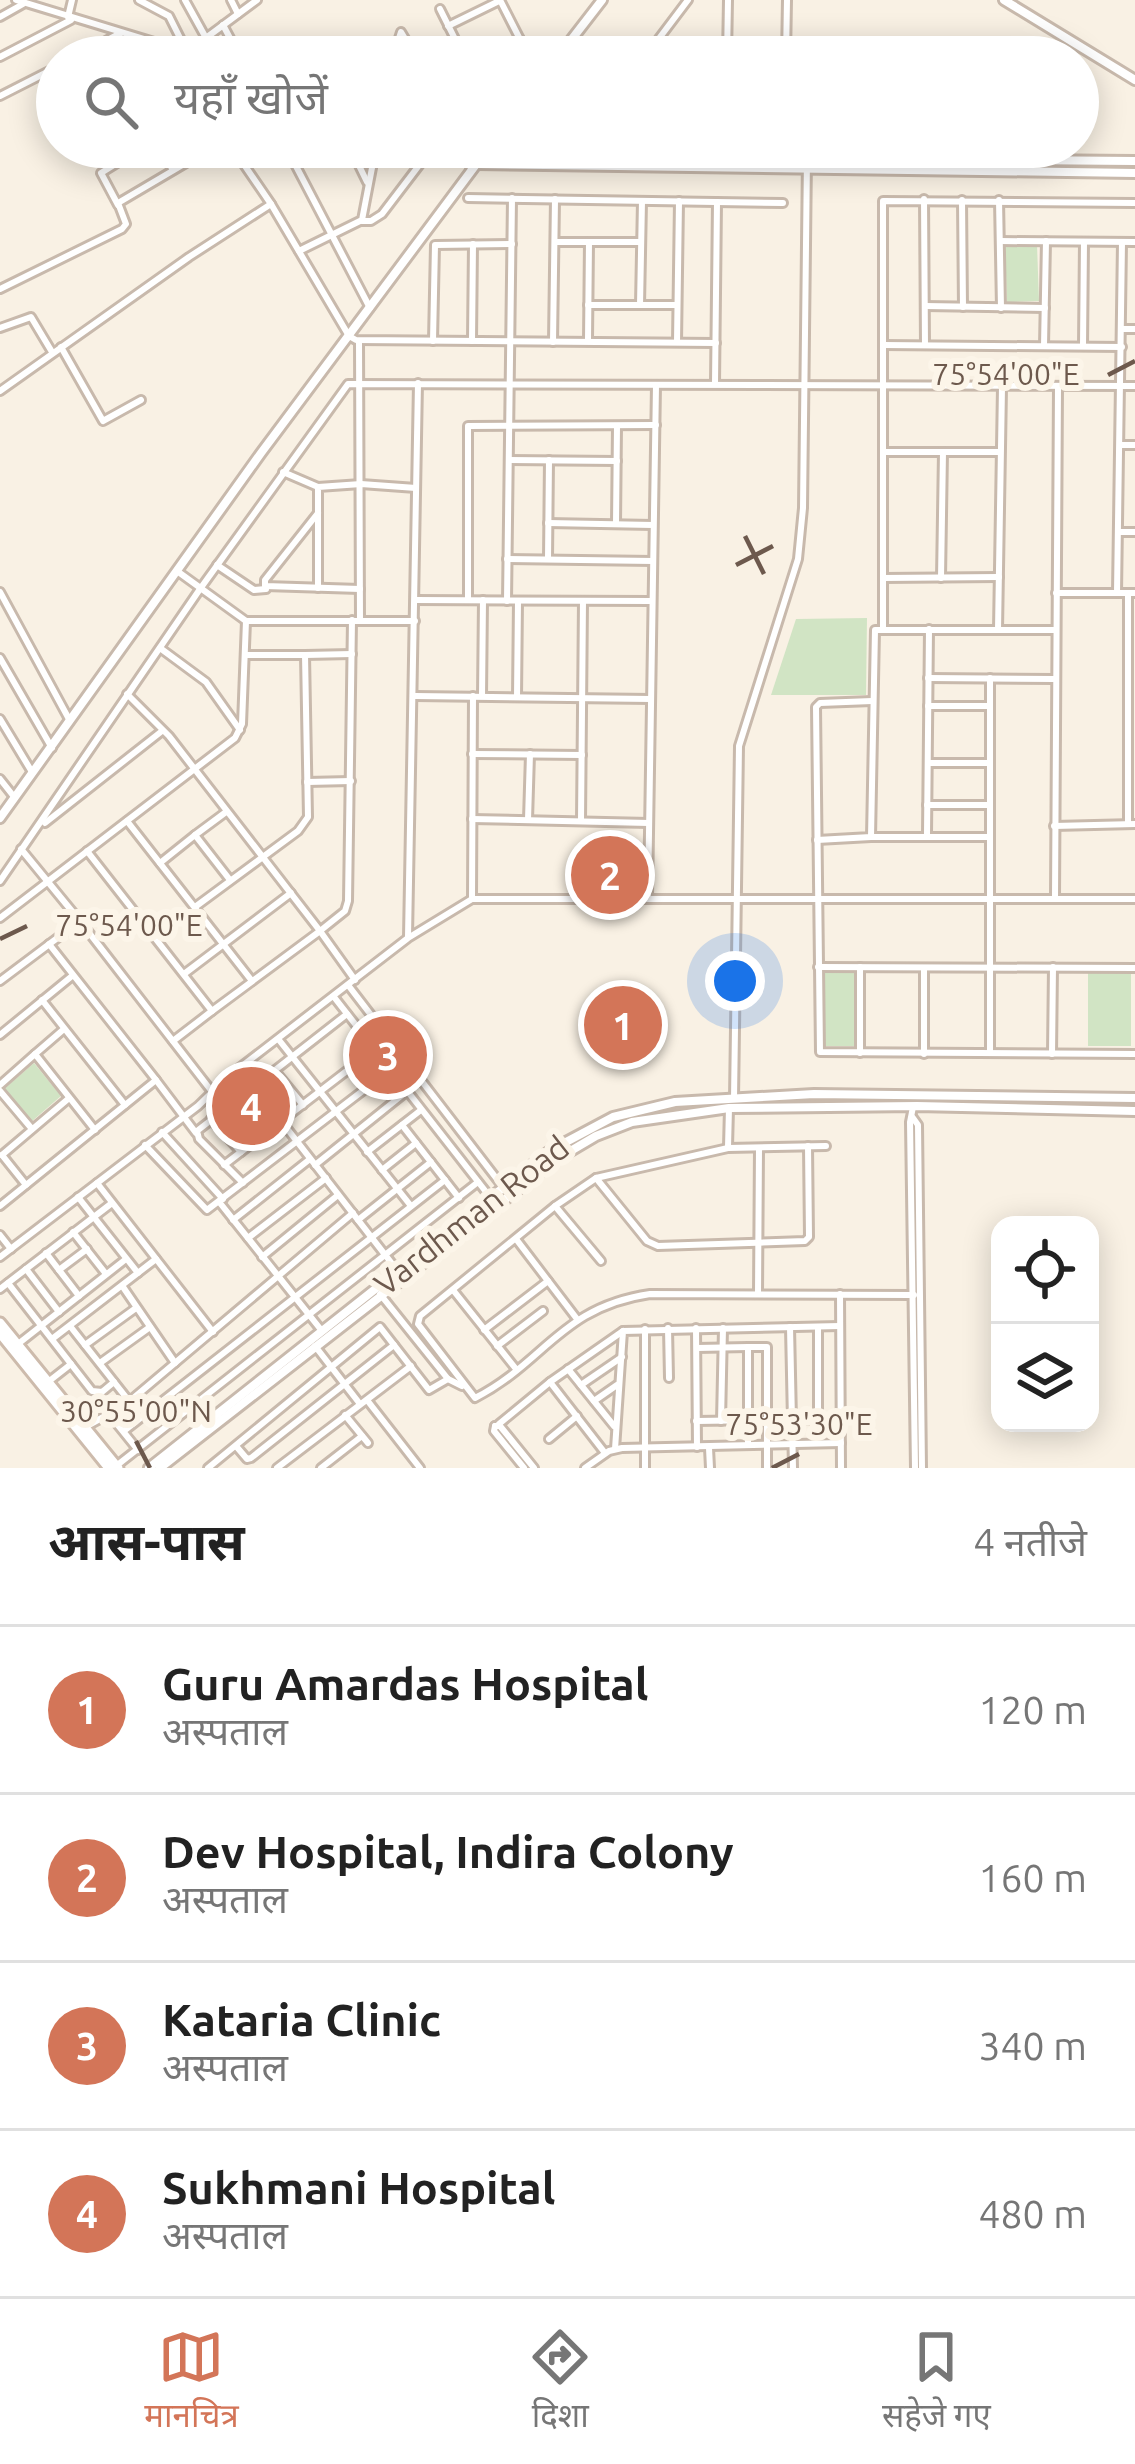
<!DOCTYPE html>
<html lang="hi">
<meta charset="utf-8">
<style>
body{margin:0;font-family:Ubuntu,"Noto Sans Devanagari",sans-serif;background:#f6f6f6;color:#222}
.controls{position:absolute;right:36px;bottom:36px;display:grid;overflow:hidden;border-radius:24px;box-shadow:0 6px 30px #0003}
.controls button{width:108px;height:108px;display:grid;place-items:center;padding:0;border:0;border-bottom:3px solid #e0e0e0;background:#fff;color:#222;font:60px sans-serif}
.you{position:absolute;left:735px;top:981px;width:42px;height:42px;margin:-30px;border:9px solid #fff;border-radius:50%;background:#1a73e8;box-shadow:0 0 0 18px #1a73e833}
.badge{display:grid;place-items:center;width:78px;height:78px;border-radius:50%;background:#d37558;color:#fff;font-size:39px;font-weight:700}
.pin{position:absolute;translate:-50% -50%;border:6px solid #fff;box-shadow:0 3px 12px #0006}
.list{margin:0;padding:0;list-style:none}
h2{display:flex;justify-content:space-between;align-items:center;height:156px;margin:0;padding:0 48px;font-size:51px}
h2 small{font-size:39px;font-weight:400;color:#767676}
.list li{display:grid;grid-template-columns:78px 1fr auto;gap:36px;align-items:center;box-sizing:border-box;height:168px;padding:0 48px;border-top:3px solid #e0e0e0}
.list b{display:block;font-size:45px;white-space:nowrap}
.list p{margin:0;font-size:39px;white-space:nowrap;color:#767676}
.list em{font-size:39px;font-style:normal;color:#767676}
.icon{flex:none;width:66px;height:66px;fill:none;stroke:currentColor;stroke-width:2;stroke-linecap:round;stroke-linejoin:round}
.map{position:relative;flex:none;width:1135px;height:1468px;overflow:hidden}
.search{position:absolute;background:#fff;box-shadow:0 6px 30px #0003;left:36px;right:36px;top:36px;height:132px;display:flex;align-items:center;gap:30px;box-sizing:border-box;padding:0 42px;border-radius:66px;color:#767676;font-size:45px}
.sheet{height:828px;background:#fff}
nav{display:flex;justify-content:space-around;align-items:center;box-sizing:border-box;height:168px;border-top:3px solid #e0e0e0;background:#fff;font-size:33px;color:#767676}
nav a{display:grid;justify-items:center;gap:6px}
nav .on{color:#d37558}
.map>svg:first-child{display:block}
.green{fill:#d1e4c4}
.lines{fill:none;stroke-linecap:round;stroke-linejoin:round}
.minor-casing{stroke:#c8b9ac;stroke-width:12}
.tertiary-casing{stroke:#c8b9ac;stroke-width:14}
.secondary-casing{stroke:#cdbbac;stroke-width:15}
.minor{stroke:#fff;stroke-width:6}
.tertiary{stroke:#fff;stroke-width:8}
.secondary{stroke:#fff;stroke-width:9}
.ticks{fill:none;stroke:#6d594d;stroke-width:4.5}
.labels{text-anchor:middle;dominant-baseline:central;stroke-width:12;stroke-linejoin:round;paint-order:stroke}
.street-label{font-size:33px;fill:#6d594d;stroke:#fcf5e9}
.ticks-label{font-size:30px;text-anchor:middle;fill:#6d594d;stroke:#fcf5e9;stroke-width:12;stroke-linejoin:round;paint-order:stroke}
</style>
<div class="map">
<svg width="1135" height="1468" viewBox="0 0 1135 1468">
<rect width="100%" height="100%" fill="#f9f1e4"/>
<g class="green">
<polygon points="1037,244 1039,301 1007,302 1005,245"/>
<polygon points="867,618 866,695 771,695 796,619"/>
<rect x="1088" y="968" width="43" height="78"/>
<polygon points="860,969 861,1046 825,1046 825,970"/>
<polygon points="34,1063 61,1096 31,1122 4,1089"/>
</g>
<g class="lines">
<defs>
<g id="minor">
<polyline points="16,0 187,52"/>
<polyline points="139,0 169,16 187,52"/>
<polyline points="185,0 206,38"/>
<polyline points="231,0 238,14"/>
<polyline points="500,0 529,57"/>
<polyline points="440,9 464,57"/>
<polyline points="0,17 23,4"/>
<polyline points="68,17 72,0"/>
<polyline points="223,25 240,57"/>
<polyline points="448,26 499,1"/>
<polyline points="0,57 71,20"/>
<polyline points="75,57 121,33"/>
<polyline points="189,57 187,52 257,0"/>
<polyline points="393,57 401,32 416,57"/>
<polyline points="486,57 520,39"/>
<polyline points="645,57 688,0"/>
<polyline points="727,57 728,0"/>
<polyline points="786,57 787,0"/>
<polyline points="0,96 57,67"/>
<polyline points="159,147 173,170"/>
<polyline points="286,147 370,308"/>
<polyline points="350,147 367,182"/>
<polyline points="414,147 421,162"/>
<polyline points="460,147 472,170"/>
<polyline points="292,159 316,147"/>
<polyline points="687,167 687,147"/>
<polyline points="468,198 783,203"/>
<polyline points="924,199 925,345"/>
<polyline points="962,200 963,307"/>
<polyline points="999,200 1001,308"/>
<polyline points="271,204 349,336 356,340 716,343"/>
<polyline points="118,205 101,173 143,147"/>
<polyline points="362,221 371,221 382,214 433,147"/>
<polyline points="1000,241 1135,242"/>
<polyline points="555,242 640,242"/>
<polyline points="299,251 362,220 376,147"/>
<polyline points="0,289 122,229 126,224 118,203 213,147"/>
<polyline points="588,305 677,305"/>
<polyline points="640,305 642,201"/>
<polyline points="925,306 1045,308"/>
<polyline points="0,328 31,317 52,352"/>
<polyline points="1122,329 1135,329"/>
<polyline points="588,340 589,242"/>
<polyline points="359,341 360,620"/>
<polyline points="433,341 435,245 512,244"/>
<polyline points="472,341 473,244"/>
<polyline points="553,342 555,199"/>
<polyline points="677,342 679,201"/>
<polyline points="883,345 1122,347"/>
<polyline points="1044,346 1046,241"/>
<polyline points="1083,346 1084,242"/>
<polyline points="61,347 103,421 141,400"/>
<polyline points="715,384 717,202"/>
<polyline points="0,391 189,257 271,204 232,147"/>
<polyline points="1120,445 1135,445"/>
<polyline points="883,452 1000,452"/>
<polyline points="509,460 617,461"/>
<polyline points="283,472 318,487"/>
<polyline points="318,513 265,580 265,586 360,589"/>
<polyline points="548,523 653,525"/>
<polyline points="616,524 617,426"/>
<polyline points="1118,532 1135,532"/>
<polyline points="507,559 653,561"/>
<polyline points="548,559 549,460"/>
<polyline points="217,565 254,590 266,589"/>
<polyline points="177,571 246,621 415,621"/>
<polyline points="883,578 999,577"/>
<polyline points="941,578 943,452"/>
<polyline points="318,588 318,487 361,484 416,488"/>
<polyline points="0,592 70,721"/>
<polyline points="1056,593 1135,593"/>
<polyline points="1117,593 1122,242"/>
<polyline points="415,600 652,601"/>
<polyline points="468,600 468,426 656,425"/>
<polyline points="507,601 512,198"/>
<polyline points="352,620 348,901 345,911 320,931 355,980"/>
<polyline points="883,629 883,201 1135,203"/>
<polyline points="998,630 1002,387"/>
<polyline points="160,648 206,682 240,730"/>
<polyline points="305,655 352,654"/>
<polyline points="0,658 52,748"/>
<polyline points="928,678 1054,679"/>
<polyline points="415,696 651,699"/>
<polyline points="482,696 483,600"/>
<polyline points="517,697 518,601"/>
<polyline points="872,701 820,703 816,707 820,1052 1135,1054"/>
<polyline points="928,706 990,706"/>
<polyline points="0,719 32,772"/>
<polyline points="472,754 582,755"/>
<polyline points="928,763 990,763"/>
<polyline points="0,779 15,798"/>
<polyline points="307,782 351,781"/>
<polyline points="927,805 990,805"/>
<polyline points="472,819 649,823"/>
<polyline points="528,820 530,754"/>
<polyline points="127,821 252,981"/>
<polyline points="581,821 583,601"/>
<polyline points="45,823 162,731"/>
<polyline points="1128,824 1128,593"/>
<polyline points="1054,826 1135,824"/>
<polyline points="195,835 226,812"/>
<polyline points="927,835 929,629"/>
<polyline points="871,837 990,837"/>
<polyline points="817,840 871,837 875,630 1055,630"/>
<polyline points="21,849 80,921"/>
<polyline points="87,851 212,1011 320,931 169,736 127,694"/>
<polyline points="160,863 195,835 230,880"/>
<polyline points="0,881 200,589 348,384 1135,386"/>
<polyline points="648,897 656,385"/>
<polyline points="472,899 473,696"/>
<polyline points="1055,899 1058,387"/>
<polyline points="195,907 298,831 308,817 305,655 246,655"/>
<polyline points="0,918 235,738 242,724 246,621"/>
<polyline points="408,937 418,383"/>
<polyline points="818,967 1135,968"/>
<polyline points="924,968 924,1054"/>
<polyline points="184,974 291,893"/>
<polyline points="0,981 80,921 213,1093"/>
<polyline points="348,985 503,1187"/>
<polyline points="334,997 490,1197"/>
<polyline points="42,1000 125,1105"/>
<polyline points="0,1035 72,976"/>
<polyline points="279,1040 411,1206"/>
<polyline points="173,1041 212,1011"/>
<polyline points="990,1052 990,678"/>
<polyline points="860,1053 860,967"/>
<polyline points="35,1054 64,1029"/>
<polyline points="1052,1054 1053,967"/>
<polyline points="240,1068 400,1274"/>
<polyline points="275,1071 303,1105"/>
<polyline points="156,1080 196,1133"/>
<polyline points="0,1085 35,1054 95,1130"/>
<polyline points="0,1091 32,1129"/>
<polyline points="734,1099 739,746 798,559 803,508 807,157"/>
<polyline points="913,1107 910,1122 915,1468"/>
<polyline points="913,1118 918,1125 922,1468"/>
<polyline points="211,1119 241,1152"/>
<polyline points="402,1125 459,1198"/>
<polyline points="162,1132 223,1199"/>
<polyline points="145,1145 207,1210 390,1070"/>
<path d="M826,1146L728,1148L596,1178L555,1206L420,1316L418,1324L475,1398C545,1362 561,1307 650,1294L914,1295"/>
<polyline points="728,1147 729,1108"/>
<polyline points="367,1152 421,1110"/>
<polyline points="2,1155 68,1099"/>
<polyline points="2,1155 26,1185"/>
<polyline points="224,1165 374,1050"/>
<polyline points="315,1165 406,1092"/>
<polyline points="382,1170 416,1143"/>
<polyline points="596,1178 647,1241 658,1246 805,1241 809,1237 808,1146"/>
<polyline points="97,1183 213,1332"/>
<polyline points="243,1183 199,1139 197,1131 347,1014"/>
<polyline points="78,1197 138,1273"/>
<polyline points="220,1203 322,1331"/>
<polyline points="0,1206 156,1080 49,944"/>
<polyline points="555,1206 601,1261"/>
<polyline points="233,1220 310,1159"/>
<polyline points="358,1220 431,1162"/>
<polyline points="73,1232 106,1274"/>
<polyline points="0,1235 11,1249"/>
<polyline points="248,1238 326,1178"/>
<polyline points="516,1239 577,1319"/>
<polyline points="46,1253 79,1296"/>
<polyline points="0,1257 198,1106 229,1076 408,938 472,899 1135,899"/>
<polyline points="262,1257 338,1195"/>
<polyline points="26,1269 59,1312"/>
<polyline points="59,1270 87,1249"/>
<polyline points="8,1283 92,1391 102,1392 114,1382"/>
<polyline points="123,1287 175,1363"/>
<polyline points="0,1289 112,1203"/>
<polyline points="453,1290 516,1369"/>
<polyline points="380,1294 448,1379 462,1386"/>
<polyline points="758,1294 759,1148"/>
<polyline points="840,1294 841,1468"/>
<polyline points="70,1326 129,1401"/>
<polyline points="790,1327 793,1468"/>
<polyline points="818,1327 818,1419"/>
<polyline points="668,1328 669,1378"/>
<polyline points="696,1328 697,1447"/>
<polyline points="645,1329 645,1468"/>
<polyline points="484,1330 548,1281"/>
<polyline points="52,1339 156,1259"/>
<polyline points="18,1344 126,1259"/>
<polyline points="85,1345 136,1308"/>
<polyline points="315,1346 360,1404"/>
<polyline points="497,1346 543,1311"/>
<polyline points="697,1348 748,1347"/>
<polyline points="100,1363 150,1327"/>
<polyline points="568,1369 614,1426"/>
<polyline points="48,1382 71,1364"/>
<polyline points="550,1382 605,1453"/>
<polyline points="581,1385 622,1357"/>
<polyline points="367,1400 420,1468"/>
<polyline points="594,1401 617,1385"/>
<polyline points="345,1415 368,1443"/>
<polyline points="112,1416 353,1213"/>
<polyline points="696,1421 841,1419"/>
<polyline points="721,1421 723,1328"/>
<polyline points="499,1424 550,1382 623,1331"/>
<polyline points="495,1426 500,1426 534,1468"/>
<polyline points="495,1426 494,1431 524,1468"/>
<polyline points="85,1427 109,1414 138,1450"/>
<polyline points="124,1431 445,1180"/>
<polyline points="549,1439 577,1416"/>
<polyline points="748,1445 748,1347 767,1347 767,1468"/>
<polyline points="236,1446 247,1459 251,1458 394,1345"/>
<polyline points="709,1448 710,1468"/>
<polyline points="615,1449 623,1331 840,1326"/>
<polyline points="116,1466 478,1182"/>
<polyline points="208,1468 380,1327 429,1390 448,1379"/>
<polyline points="277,1468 411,1366"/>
<polyline points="321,1468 362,1436"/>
<polyline points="585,1468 609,1451 622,1448 841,1443"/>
</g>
<g id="tertiary">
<polyline points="1004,0 1135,80"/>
<polyline points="558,57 602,0"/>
<polyline points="484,155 1135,161"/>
<polyline points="477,164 1135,173"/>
<polyline points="0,818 261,453 489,147"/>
<polyline points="149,1468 551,1150 613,1117 675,1102 814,1094 1135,1098"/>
<polyline points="160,1468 557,1159 596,1136 632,1122 729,1108 917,1106 1135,1111"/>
</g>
<g id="secondary">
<polyline points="0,1323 118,1468"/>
<polyline points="0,1333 109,1468"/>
</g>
</defs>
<use href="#minor" class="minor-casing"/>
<use href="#tertiary" class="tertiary-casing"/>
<use href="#secondary" class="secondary-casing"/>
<use href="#minor" class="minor"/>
<use href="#tertiary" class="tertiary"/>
<use href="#secondary" class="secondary"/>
</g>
<path class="ticks" d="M1108,375L1135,361M745,536L764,574M736,565L773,546M0,939L27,926M136,1441L150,1468M772,1468L799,1454"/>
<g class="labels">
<g class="street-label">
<text transform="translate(471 1215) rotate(-38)">Vardhman Road</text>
</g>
</g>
<g class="ticks-label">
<text x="1006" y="385">75°54'00"E</text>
<text x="129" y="936">75°54'00"E</text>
<text x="136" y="1422">30°55'00"N</text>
<text x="799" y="1435">75°53'30"E</text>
</g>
</svg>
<div class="controls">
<button><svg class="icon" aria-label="locate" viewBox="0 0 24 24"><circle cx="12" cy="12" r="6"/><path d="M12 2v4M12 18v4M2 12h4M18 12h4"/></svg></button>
<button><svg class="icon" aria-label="layers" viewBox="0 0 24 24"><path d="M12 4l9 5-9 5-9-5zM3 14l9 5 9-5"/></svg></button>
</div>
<div class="you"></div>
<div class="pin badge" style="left:623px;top:1025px">1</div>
<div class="pin badge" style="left:610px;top:875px">2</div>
<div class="pin badge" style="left:388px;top:1055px">3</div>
<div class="pin badge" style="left:251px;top:1106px">4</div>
<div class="search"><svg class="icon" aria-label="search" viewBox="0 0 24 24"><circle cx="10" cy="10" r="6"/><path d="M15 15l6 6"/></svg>यहाँ खोजें</div>
</div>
<section class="sheet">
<h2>आस-पास<small>4 नतीजे</small></h2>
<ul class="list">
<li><span class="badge">1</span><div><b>Guru Amardas Hospital</b><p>अस्पताल</p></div><em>120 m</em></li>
<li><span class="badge">2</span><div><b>Dev Hospital, Indira Colony</b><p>अस्पताल</p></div><em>160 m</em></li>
<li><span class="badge">3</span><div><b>Kataria Clinic</b><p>अस्पताल</p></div><em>340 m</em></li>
<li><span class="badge">4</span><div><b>Sukhmani Hospital</b><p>अस्पताल</p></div><em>480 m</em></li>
</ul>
</section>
<nav>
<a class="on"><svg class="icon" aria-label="map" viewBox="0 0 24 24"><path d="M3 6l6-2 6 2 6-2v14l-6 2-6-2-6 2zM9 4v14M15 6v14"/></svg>मानचित्र</a>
<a><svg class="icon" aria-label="directions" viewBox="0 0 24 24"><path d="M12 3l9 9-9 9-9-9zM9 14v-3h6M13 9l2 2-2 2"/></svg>दिशा</a>
<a><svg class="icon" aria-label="saved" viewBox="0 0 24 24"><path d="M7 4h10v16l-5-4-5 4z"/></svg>सहेजे गए</a>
</nav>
